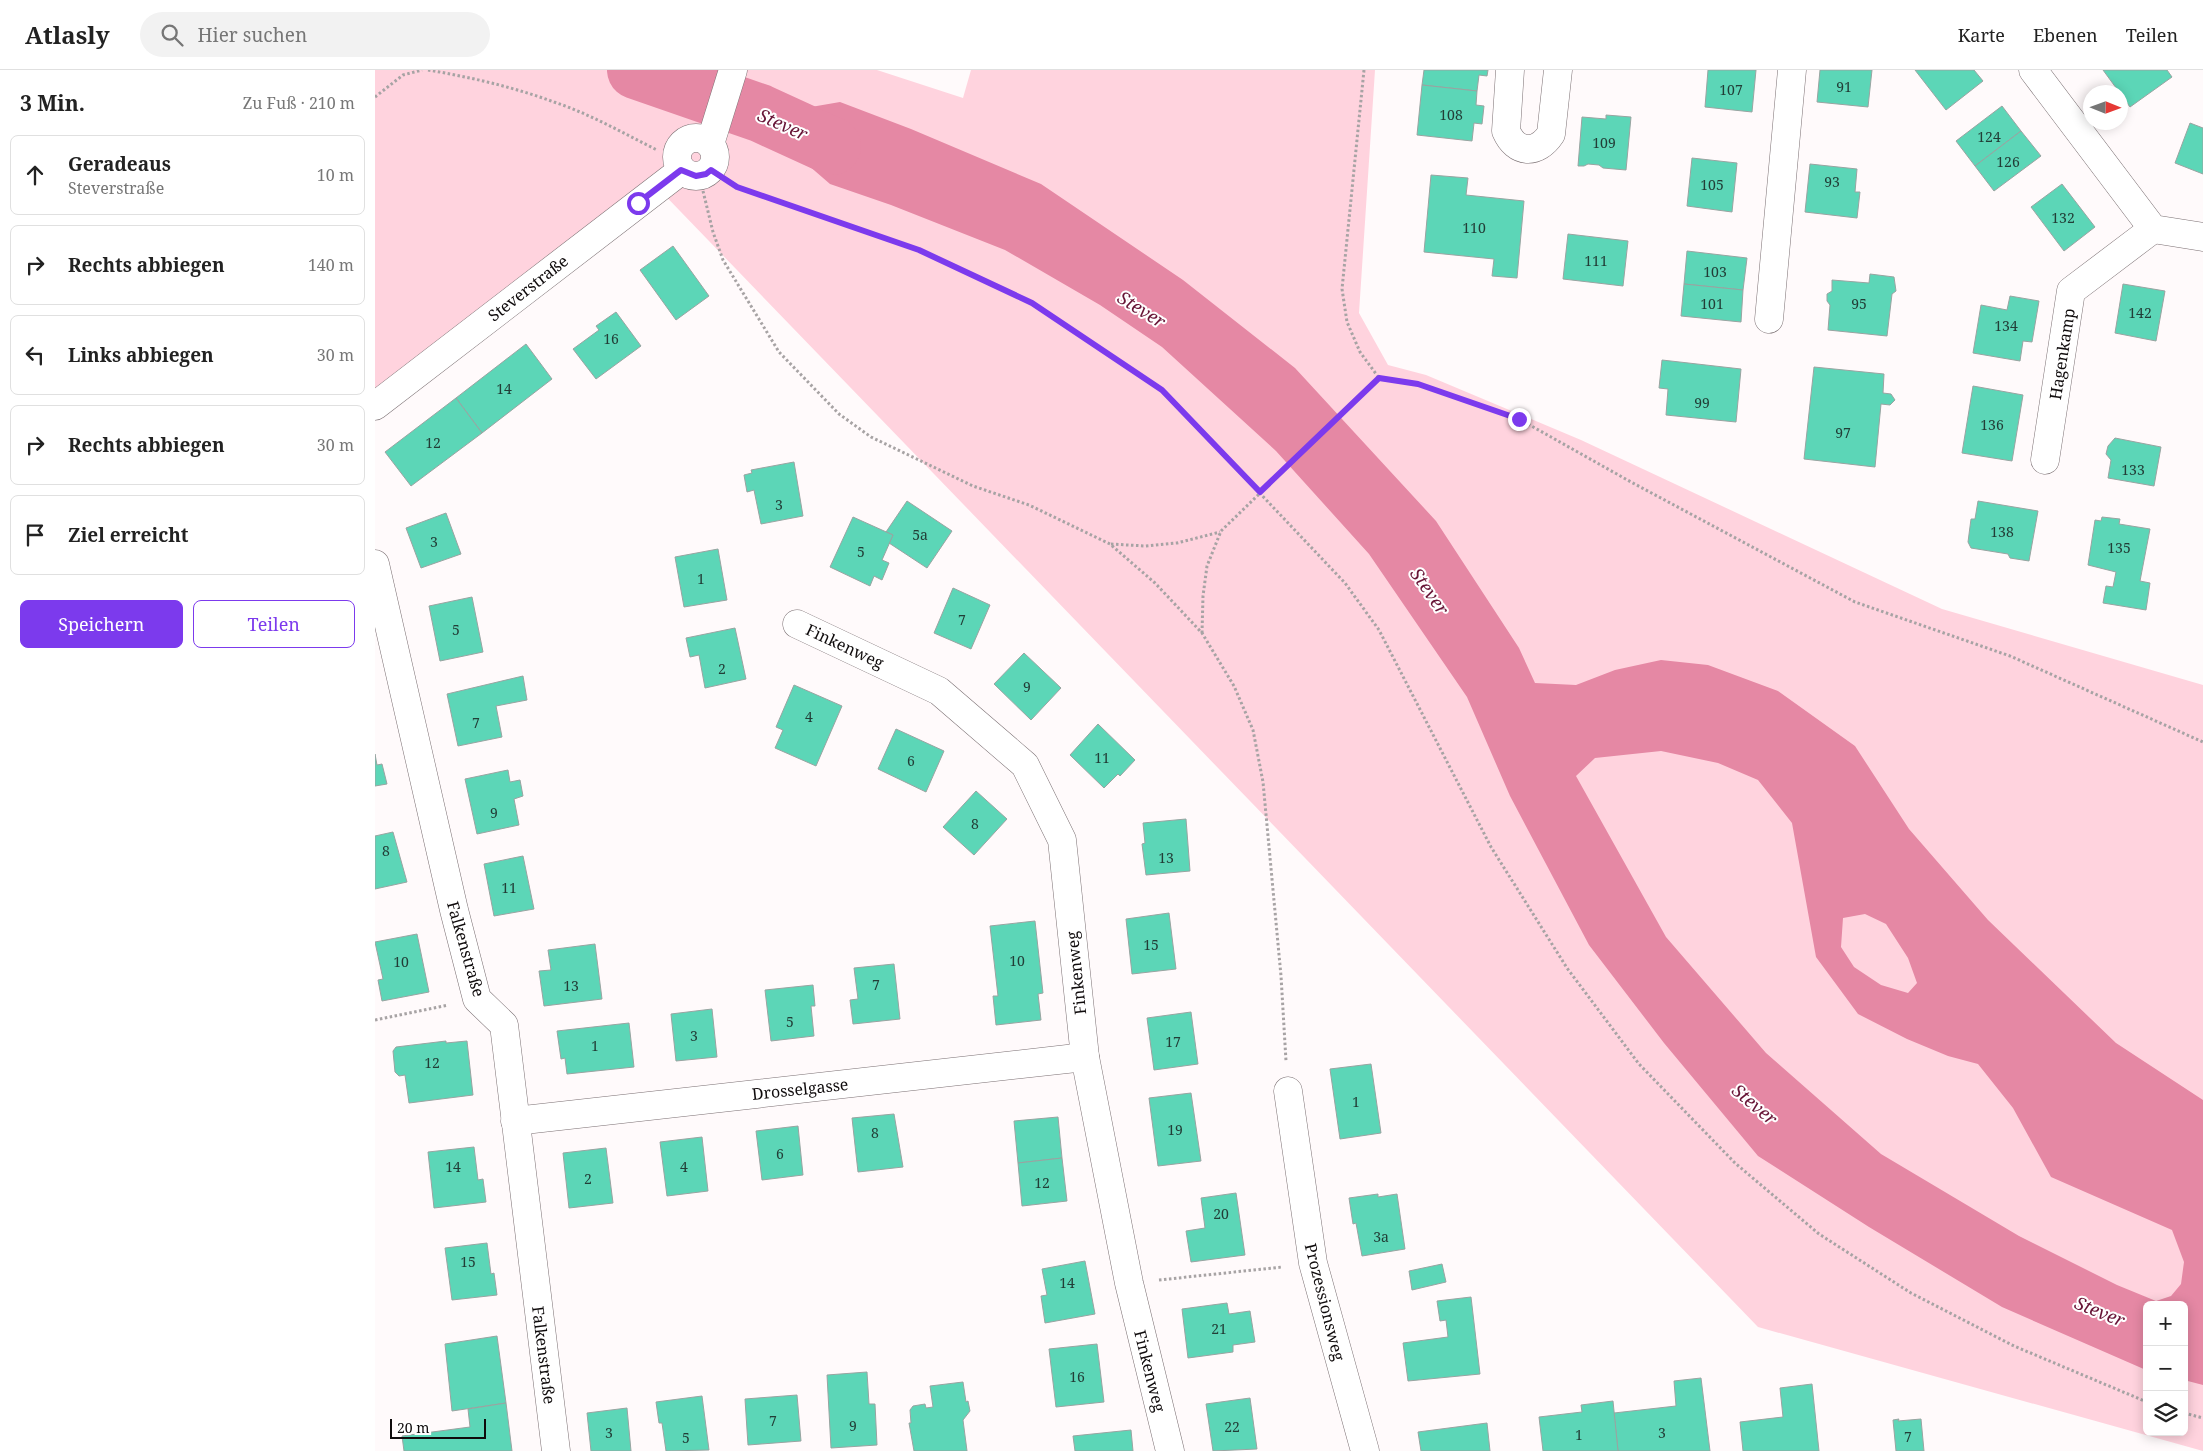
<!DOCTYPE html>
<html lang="de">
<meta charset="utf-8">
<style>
body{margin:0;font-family:"Noto Serif",serif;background:#f2f2f2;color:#222}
.controls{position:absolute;right:15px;bottom:15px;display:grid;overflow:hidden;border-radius:8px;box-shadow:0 2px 12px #0003}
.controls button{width:45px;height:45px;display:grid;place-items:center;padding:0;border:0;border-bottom:1px solid #e0e0e0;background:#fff;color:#222;font:25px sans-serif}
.compass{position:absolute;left:1708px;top:15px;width:45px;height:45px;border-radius:50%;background:#fff;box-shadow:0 2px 12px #0003;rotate:91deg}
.scale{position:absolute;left:15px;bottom:12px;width:96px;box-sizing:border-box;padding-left:5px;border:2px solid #0f0b0c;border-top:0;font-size:14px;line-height:18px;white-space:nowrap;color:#0f0b0c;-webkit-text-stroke:4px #fff;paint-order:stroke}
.stop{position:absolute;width:15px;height:15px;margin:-11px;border:4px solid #7c3aed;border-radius:50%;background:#fff}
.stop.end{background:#7c3aed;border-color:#fff;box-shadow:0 1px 5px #0008}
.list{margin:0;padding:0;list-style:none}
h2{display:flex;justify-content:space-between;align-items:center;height:65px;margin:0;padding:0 20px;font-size:21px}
h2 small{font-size:16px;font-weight:400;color:#767676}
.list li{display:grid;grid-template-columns:32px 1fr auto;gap:15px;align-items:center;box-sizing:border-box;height:80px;margin:0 10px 10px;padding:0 10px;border:1px solid #e0e0e0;border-radius:8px}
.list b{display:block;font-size:19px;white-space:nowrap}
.list p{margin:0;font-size:16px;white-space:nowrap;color:#767676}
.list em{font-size:16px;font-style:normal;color:#767676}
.actions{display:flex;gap:10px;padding:15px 20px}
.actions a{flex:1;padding:11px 0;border:1px solid #7c3aed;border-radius:8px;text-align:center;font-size:18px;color:#7c3aed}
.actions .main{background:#7c3aed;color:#fff}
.icon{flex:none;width:28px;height:28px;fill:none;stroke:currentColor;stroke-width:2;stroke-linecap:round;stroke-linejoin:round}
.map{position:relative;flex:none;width:1828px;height:1381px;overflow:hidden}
header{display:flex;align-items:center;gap:30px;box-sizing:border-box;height:70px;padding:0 25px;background:#fff;border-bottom:1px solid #e0e0e0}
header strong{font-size:24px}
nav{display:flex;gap:28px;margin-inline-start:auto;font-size:18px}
.search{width:350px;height:45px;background:#f2f2f2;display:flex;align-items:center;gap:12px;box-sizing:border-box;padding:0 18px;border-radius:28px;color:#767676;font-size:19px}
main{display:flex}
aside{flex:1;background:#fff}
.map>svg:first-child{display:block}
.green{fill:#ffd3de;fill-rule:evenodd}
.water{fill:#e588a4;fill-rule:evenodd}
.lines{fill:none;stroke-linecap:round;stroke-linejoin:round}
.river{stroke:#e588a4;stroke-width:58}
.building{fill:#5cd6b7;stroke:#99a4a1}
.minor-casing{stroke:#7b7073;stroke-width:29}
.path{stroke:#a7a3a4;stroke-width:3;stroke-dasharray:2.5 2.5;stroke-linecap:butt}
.minor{stroke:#fff;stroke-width:28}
.route{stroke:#7c3aed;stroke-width:6}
.labels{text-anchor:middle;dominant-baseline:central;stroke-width:4;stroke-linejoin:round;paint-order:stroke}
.number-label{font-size:14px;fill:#223e37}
.street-label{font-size:16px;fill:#0f0b0c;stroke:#fff}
.water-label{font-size:18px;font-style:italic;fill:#681537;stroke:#fff}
</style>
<header>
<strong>Atlasly</strong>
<div class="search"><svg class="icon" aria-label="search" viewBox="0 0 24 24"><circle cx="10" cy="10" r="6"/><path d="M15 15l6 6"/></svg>Hier suchen</div>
<nav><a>Karte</a><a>Ebenen</a><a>Teilen</a></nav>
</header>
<main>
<aside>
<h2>3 Min.<small>Zu Fuß · 210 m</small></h2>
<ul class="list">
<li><svg class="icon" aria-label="ahead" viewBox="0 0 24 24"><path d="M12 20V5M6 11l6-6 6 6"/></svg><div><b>Geradeaus</b><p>Steverstraße</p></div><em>10 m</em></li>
<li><svg class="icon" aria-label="right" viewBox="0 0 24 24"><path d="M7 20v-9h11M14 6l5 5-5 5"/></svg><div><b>Rechts abbiegen</b></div><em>140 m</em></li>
<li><svg class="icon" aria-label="left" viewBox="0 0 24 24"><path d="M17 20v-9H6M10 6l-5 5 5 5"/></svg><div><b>Links abbiegen</b></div><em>30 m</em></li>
<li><svg class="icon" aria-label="right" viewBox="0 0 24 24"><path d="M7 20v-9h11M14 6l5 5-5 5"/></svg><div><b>Rechts abbiegen</b></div><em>30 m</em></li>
<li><svg class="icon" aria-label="arrive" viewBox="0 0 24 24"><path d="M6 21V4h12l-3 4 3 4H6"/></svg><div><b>Ziel erreicht</b></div></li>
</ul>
<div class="actions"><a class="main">Speichern</a><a>Teilen</a></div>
</aside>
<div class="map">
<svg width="1828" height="1381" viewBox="0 0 1828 1381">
<rect width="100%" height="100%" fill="#fffafb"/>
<path class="green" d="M0,0H502L588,28L596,0H1000L984,243L1013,295L1051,305L1206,370L1567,539L1828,615V1381L1383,1257L277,112L0,320ZM1772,1235H1809V1362H1772Z"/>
<path class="water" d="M392,23L436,37L465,32L536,59L666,114L808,210L920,298L1061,451L1144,578L1160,613L1201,615L1240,600L1286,590L1333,595L1403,621L1480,676L1534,759L1613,850L1741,973L1828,1030V1315L1809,1310V1235H1772L1771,1300L1627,1237L1494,1157L1383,1086L1289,973L1214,875L1135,726L1092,627L994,484L901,381L787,277L725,235L630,180L516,135L455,114L418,82L377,67ZM1286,681L1343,693L1383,710L1417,753L1441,887L1483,944L1532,969L1573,986L1603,994L1638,1038L1676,1107L1797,1160L1809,1192L1806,1214L1796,1226L1781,1231L1742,1215L1644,1166L1506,1084L1391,983L1291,867L1201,706L1220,688ZM1490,844L1511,854L1533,888L1542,913L1533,923L1506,915L1479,897L1466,877L1468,848Z"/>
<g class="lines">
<polyline class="river" points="261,0 385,43 457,76"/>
</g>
<g class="building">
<polygon points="1049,0 1113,0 1112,6 1104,5 1102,21 1047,15"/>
<polygon points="1333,0 1381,0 1377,42 1330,37"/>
<polygon points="1445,0 1497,0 1493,37 1442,32"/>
<polygon points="1540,0 1599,0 1608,11 1571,40"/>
<polygon points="1728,0 1792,0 1797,7 1755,37"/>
<polygon points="1047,15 1102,21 1101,35 1109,36 1107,54 1099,53 1097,71 1042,65"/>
<polygon points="1627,36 1646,61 1600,96 1581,71"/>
<polygon points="1231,45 1256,47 1251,100 1228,98 1224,95 1213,94 1209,96 1203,96 1207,47 1231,49"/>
<polygon points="1815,53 1828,58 1828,104 1800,93"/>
<polygon points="1646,61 1666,86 1619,121 1600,96"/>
<polygon points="1317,88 1362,93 1357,142 1312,136"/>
<polygon points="1435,94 1482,99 1480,122 1485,122 1482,148 1430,142"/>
<polygon points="1056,105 1093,108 1091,125 1149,131 1142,208 1117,206 1119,189 1049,182"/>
<polygon points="1687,114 1720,157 1689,181 1656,137"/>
<polygon points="1193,164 1253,171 1248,216 1188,209"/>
<polygon points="298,176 334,226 301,250 265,200"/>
<polygon points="1312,181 1372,188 1368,220 1309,214"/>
<polygon points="1495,204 1519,207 1521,221 1517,224 1512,266 1453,260 1455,235 1452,231 1452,224 1457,221 1457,210 1494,213"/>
<polygon points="1309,214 1368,220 1366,252 1306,246"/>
<polygon points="1748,214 1790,221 1781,271 1740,263"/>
<polygon points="1635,226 1664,231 1657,272 1648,271 1645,291 1598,283 1606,235 1632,240"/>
<polygon points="241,242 266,276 221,309 198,279 224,260 221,256"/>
<polygon points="151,274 177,309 107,363 81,328"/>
<polygon points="1287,290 1366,299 1361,352 1291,345 1293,319 1284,318"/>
<polygon points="1439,297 1509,304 1508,323 1516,324 1520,330 1515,335 1506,334 1500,397 1429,389"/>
<polygon points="1598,316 1648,325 1637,391 1587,383"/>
<polygon points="81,328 107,363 36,416 10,382"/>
<polygon points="1740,368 1786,377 1779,416 1733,408 1736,390 1731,384 1733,376"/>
<polygon points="419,392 428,446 386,454 379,420 372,422 369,405 377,403 376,400"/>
<polygon points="532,431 577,461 552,498 514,473 518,465 511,462"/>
<polygon points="1603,431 1663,441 1654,491 1635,488 1633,484 1596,478 1593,472 1596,449 1600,449"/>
<polygon points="71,443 86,484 46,498 31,458"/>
<polygon points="478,447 518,465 507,490 514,493 507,510 499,506 495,516 455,497"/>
<polygon points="1727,447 1745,449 1744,454 1775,459 1765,511 1775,513 1771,540 1728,533 1731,516 1738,517 1741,502 1713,495 1720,450 1726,451"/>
<polygon points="343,479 352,530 309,537 300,487"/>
<polygon points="578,518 615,535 596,579 559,563"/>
<polygon points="97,527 108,582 65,591 54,536"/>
<polygon points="360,558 371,609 330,618 324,585 315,587 311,568"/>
<polygon points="649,583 686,618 656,650 619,614"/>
<polygon points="148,606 152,630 121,636 127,667 83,676 72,624"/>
<polygon points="419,615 467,636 441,696 400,678 408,660 401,657"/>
<polygon points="723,654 760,690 745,706 743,704 729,718 695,685"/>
<polygon points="521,659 569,681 551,722 503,699"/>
<polygon points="0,684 2,695 7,694 12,714 0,716"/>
<polygon points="133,700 135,712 145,710 148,726 139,729 144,755 102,764 90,709"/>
<polygon points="601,721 632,749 599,785 568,757"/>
<polygon points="811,749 815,801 771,805 767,774 770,773 768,753"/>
<polygon points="18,762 32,812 0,819 0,766"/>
<polygon points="148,786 159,839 119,846 109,794"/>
<polygon points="794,843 801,899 757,904 751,849"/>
<polygon points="660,851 668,923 663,924 666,950 621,955 618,926 623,926 615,856"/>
<polygon points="42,864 54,922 7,931 3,910 8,909 0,872"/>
<polygon points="220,874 227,929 169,936 164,901 176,900 173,880"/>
<polygon points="519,894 525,949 478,954 475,930 483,929 479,898"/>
<polygon points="438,915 440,936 436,936 439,966 396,971 390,920"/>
<polygon points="337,939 342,987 301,991 296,944"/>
<polygon points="816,942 823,994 779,1000 772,948"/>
<polygon points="254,953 259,997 192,1004 190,988 186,989 182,961"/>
<polygon points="71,971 71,973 92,971 98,1025 34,1033 30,1005 24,1006 20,1002 18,981 21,977"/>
<polygon points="996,994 1006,1063 965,1069 955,999"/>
<polygon points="816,1023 826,1091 783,1096 774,1028"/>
<polygon points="519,1044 528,1097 483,1102 477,1048"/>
<polygon points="683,1047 687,1088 643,1093 639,1051"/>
<polygon points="423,1056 428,1105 387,1110 381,1061"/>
<polygon points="327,1067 333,1121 292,1126 285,1072"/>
<polygon points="99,1077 103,1110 108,1109 111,1132 59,1138 53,1082"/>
<polygon points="231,1078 238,1133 194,1138 188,1083"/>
<polygon points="687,1088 692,1131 647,1136 643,1093"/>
<polygon points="861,1123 870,1185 816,1192 811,1161 830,1158 826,1128"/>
<polygon points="1003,1124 1003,1127 1022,1124 1030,1179 987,1186 981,1153 978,1154 974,1128"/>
<polygon points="112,1173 116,1204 119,1203 122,1225 77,1230 70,1178"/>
<polygon points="710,1191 720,1244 670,1253 666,1226 672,1225 667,1199"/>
<polygon points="1067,1194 1071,1212 1037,1220 1034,1201"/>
<polygon points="1096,1227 1105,1304 1033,1311 1028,1273 1073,1267 1071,1250 1065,1251 1062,1231"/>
<polygon points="852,1233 854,1244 875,1241 880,1272 858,1275 858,1282 813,1288 807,1239"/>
<polygon points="122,1266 131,1333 77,1341 70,1274"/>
<polygon points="722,1274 729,1332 681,1337 674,1279"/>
<polygon points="492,1302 494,1334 500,1334 502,1375 456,1378 452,1305"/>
<polygon points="1326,1308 1335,1381 1243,1381 1239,1343 1301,1336 1299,1311"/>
<polygon points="588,1312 591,1332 593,1331 595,1341 588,1350 592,1381 539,1381 534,1353 536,1353 535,1340 538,1336 550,1334 551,1338 558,1337 555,1316"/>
<polygon points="1437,1314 1444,1381 1368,1381 1365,1352 1408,1347 1405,1318"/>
<polygon points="422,1325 426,1371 373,1375 370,1329"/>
<polygon points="327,1326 334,1380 291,1381 287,1353 284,1353 281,1332"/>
<polygon points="875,1328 882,1379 838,1381 831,1334"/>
<polygon points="1238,1331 1243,1381 1168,1381 1164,1347 1207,1342 1206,1335"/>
<polygon points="131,1333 137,1381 29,1381 27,1366 95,1357 93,1339"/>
<polygon points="252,1338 256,1381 216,1381 212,1343"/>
<polygon points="1524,1349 1523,1351 1546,1349 1549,1381 1521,1381 1518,1350"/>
<polygon points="1112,1353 1115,1381 1046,1381 1043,1362"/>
<polygon points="756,1360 758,1381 700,1381 698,1366"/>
</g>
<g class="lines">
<defs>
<g id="minor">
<path d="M1135,0L1131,61C1141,84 1162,85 1176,64L1183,0"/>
<polyline points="1658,0 1778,159 1828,167"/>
<circle cx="321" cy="87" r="19"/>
<polyline points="335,74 358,0"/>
<polyline points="1394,249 1417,0"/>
<polyline points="0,336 307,100"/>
<polyline points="1670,390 1696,221 1778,159"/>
<polyline points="0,494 79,840 102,929 129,955 181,1381"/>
<polyline points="422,554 564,621 650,695 687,770 710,987 754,1213 795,1381"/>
<polyline points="913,1021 938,1193 990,1381"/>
<polyline points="140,1051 710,987"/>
</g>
</defs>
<use href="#minor" class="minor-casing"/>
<g class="path">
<path d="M53,0C95,7 138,17 179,32C215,44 248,63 282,80"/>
<polyline points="989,0 967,219 972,252 985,282 1004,308 1043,314 1144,349 1256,412 1480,532 1635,586 1828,672"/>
<polyline points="0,27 28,5 47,0"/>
<polyline points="341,104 362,117 544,180 657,233 787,320 970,513 1004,560 1116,777 1192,898 1264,994 1360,1093 1444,1164 1536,1223 1639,1276 1772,1332"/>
<polyline points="328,121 338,162 348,190 404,282 464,344 496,367 598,416 654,435 735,474 780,513 827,563 859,616 878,660 888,712 906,906 911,991"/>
<polyline points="736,474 770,476 802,473 845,462"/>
<polyline points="827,563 828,526 832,496 846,461 1004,308"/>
<polyline points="0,950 73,935"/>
<polyline points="784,1210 907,1197"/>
<polyline points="1809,1343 1828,1348"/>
</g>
<use href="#minor" class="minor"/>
</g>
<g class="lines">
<polyline class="route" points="263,133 306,100 321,106 331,104 336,100 362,117 544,180 657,233 787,320 885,422 1004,308 1043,314 1144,349"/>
</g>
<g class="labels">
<g class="number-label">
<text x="1469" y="16">91</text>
<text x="1356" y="19">107</text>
<text x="1076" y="44">108</text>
<text x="1614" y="66">124</text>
<text x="1229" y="72">109</text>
<text x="1633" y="91">126</text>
<text x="1457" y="111">93</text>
<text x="1337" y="114">105</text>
<text x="1688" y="147">132</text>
<text x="1099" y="157">110</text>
<text x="1221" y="190">111</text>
<text x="1340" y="201">103</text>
<text x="1337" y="233">101</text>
<text x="1484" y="233">95</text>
<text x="1765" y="242">142</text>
<text x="1631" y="255">134</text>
<text x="236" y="268">16</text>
<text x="129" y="318">14</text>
<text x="1327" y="332">99</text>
<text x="1617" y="354">136</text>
<text x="1468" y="362">97</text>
<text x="58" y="372">12</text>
<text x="1758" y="399">133</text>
<text x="404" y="434">3</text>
<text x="1627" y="461">138</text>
<text x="545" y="464">5a</text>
<text x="59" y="471">3</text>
<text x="1744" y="477">135</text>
<text x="486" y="481">5</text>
<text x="326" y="508">1</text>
<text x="587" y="549">7</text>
<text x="81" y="559">5</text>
<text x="347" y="598">2</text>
<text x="652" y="616">9</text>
<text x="434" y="646">4</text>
<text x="101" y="652">7</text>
<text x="727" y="687">11</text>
<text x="536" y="690">6</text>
<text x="119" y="742">9</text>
<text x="600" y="753">8</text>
<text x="11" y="780">8</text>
<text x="791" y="787">13</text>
<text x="134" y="817">11</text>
<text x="776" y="874">15</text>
<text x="642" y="890">10</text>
<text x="26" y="891">10</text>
<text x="501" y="914">7</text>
<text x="196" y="915">13</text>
<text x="415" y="951">5</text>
<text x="319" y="965">3</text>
<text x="798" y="971">17</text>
<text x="220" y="975">1</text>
<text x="57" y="992">12</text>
<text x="981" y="1031">1</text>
<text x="800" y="1059">19</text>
<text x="500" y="1062">8</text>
<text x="405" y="1083">6</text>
<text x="78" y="1096">14</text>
<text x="309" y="1096">4</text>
<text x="213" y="1108">2</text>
<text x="667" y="1112">12</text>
<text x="846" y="1143">20</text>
<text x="1006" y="1166">3a</text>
<text x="93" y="1191">15</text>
<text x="692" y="1212">14</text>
<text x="844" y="1258">21</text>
<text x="702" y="1306">16</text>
<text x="398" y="1350">7</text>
<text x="478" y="1355">9</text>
<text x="857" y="1356">22</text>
<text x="234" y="1362">3</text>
<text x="1287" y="1362">3</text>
<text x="1204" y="1364">1</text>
<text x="1533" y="1366">7</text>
<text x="311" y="1367">5</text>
</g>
<g class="street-label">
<text transform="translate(153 218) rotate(-38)">Steverstraße</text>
<text transform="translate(1687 284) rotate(-81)">Hagenkamp</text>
<text transform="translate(470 576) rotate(25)">Finkenweg</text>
<text transform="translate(91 879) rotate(74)">Falkenstraße</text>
<text transform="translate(701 903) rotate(-96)">Finkenweg</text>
<text transform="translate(425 1019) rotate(-6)">Drosselgasse</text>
<text transform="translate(950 1232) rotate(76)">Prozessionsweg</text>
<text transform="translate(169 1285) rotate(83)">Falkenstraße</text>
<text transform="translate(775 1301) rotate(76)">Finkenweg</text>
</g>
<g class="water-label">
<text transform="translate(408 54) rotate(24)">Stever</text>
<text transform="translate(767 239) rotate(32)">Stever</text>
<text transform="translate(1055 521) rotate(55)">Stever</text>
<text transform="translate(1380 1034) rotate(40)">Stever</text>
<text transform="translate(1725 1241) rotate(22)">Stever</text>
</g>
</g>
</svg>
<div class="controls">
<button>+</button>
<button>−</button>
<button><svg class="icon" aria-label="layers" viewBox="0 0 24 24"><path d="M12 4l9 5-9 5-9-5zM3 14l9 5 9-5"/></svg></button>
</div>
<svg class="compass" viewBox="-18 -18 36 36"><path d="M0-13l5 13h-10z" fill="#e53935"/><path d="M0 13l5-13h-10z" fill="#767676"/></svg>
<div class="scale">20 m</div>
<div class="stop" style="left:263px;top:133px"></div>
<div class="stop end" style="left:1144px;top:349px"></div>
</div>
</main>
